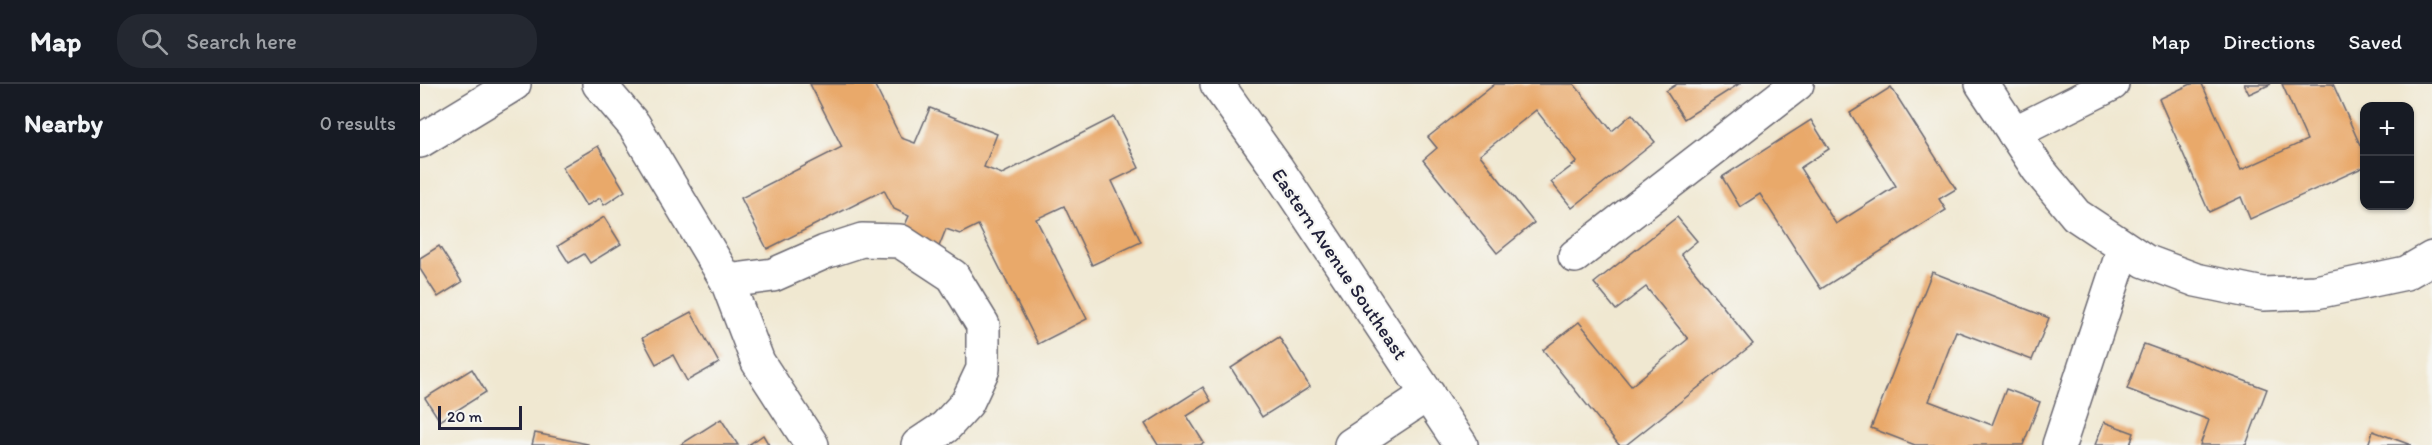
<!DOCTYPE html>
<meta charset="utf-8">
<style>
body{margin:0;font-family:Itim,sans-serif;background:#242831;color:#f1f3f6}
.controls{position:absolute;right:18px;top:18px;display:grid;overflow:hidden;border-radius:12px;box-shadow:0 2px 4px #0004}
.controls button{width:54px;height:54px;display:grid;place-items:center;padding:0;border:0;border-bottom:2px solid #363941;background:#171b24;color:#f1f3f6;font:30px sans-serif}
.scale{position:absolute;left:18px;bottom:15px;width:84px;box-sizing:border-box;padding-left:6px;border:3px solid #22223b;border-top:0;font-size:16px;line-height:21px;white-space:nowrap;color:#22223b;-webkit-text-stroke:4px #f6f6f2;paint-order:stroke}
.list{margin:0;padding:0;list-style:none}
h2{display:flex;justify-content:space-between;align-items:center;height:78px;margin:0;padding:0 24px;font-size:26px}
h2 small{font-size:20px;font-weight:400;color:#9ea1a6}
.icon{flex:none;width:33px;height:33px;fill:none;stroke:currentColor;stroke-width:2;stroke-linecap:round;stroke-linejoin:round}
.map{position:relative;flex:none;width:2012px;height:361px;overflow:hidden}
header{display:flex;align-items:center;gap:36px;box-sizing:border-box;height:84px;padding:0 30px;background:#171b24;border-bottom:2px solid #363941}
header strong{font-size:28px}
nav{display:flex;gap:33px;margin-inline-start:auto;font-size:21px}
.search{width:420px;height:54px;background:#242831;display:flex;align-items:center;gap:15px;box-sizing:border-box;padding:0 21px;border-radius:24px;color:#9ea1a6;font-size:22px}
main{display:flex}
aside{flex:1;background:#171b24}
.map>svg:first-child{display:block}
.building{fill:#e9a96a}
.lines{fill:none;stroke-linecap:round;stroke-linejoin:round}
.minor-casing{stroke:#6a6770;stroke-width:36}
.major-casing{stroke:#6a6770;stroke-width:36}
.minor{stroke:#fff;stroke-width:33}
.major{stroke:#fff;stroke-width:33}
.labels{text-anchor:middle;dominant-baseline:central;stroke-width:4.5;stroke-linejoin:round;paint-order:stroke}
.street-label{font-size:20px;fill:#22223b;stroke:#f6f6f2}
</style>
<header>
<strong>Map</strong>
<div class="search"><svg class="icon" aria-label="search" viewBox="0 0 24 24"><circle cx="10" cy="10" r="6"/><path d="M15 15l6 6"/></svg>Search here</div>
<nav><a>Map</a><a>Directions</a><a>Saved</a></nav>
</header>
<main>
<aside>
<h2>Nearby<small>0 results</small></h2>
<ul class="list">
</ul>
</aside>
<div class="map">
<svg width="2012" height="361" viewBox="0 0 2012 361">
<rect width="100%" height="100%" fill="#f6f6f2"/>
<filter id="ink" filterUnits="userSpaceOnUse"><feTurbulence type="fractalNoise" baseFrequency=".0167" numOctaves="2"/><feDisplacementMap in="SourceGraphic" scale="12" xChannelSelector="R" yChannelSelector="G"/><feConvolveMatrix kernelMatrix="1 2 1 2 8 2 1 2 1" color-interpolation-filters="sRGB"/></filter>
<filter id="wash" filterUnits="userSpaceOnUse"><feTurbulence type="fractalNoise" baseFrequency=".008" numOctaves="4" result="noise"/><feDisplacementMap in="SourceGraphic" scale="24" xChannelSelector="R" yChannelSelector="G"/><feGaussianBlur stdDeviation="1.35" result="paint"/><feColorMatrix in="noise" values="0 0 0 0 0 0 0 0 0 0 0 0 0 0 0 0 0 1.4 0 .05"/><feComposite in="paint" operator="in"/></filter>
<g filter="url(#wash)">
<rect width="100%" height="100%" fill="#f0e8d1"/>
<g id="blocks">
<g class="building">
<polygon points="390,0 454,0 481,54 495,59 510,24 577,50 564,83 582,90 694,33 719,84 692,97 721,158 672,181 644,122 616,135 667,235 618,260 558,141 540,150 526,145 518,165 479,154 489,132 474,125 464,106 347,165 321,114 422,63"/>
<polygon points="1075,0 1154,0 1192,47 1212,30 1235,58 1152,124 1131,98 1157,78 1116,26 1060,71 1114,139 1077,169 1003,76 1017,64 1008,53"/>
<polygon points="1257,0 1319,0 1264,35 1246,7"/>
<polygon points="1771,0 1782,0 1821,86 1887,56 1862,0 1913,0 1944,70 1944,83 1830,135 1821,113 1789,128 1739,15"/>
<polygon points="1824,0 1851,0 1829,10"/>
<polygon points="1471,3 1536,105 1519,115 1526,126 1401,205 1340,110 1320,123 1302,93 1391,36 1409,65 1380,84 1416,140 1476,102 1430,29"/>
<polygon points="178,62 205,107 184,121 180,114 166,122 142,83"/>
<polygon points="184,133 201,160 170,179 164,170 149,179 138,162"/>
<polygon points="1257,133 1277,157 1261,170 1333,260 1206,361 1199,361 1123,266 1159,238 1211,302 1268,255 1226,203 1196,226 1174,199"/>
<polygon points="19,162 42,198 18,213 0,185 0,174"/>
<polygon points="1512,188 1629,234 1612,276 1536,247 1509,317 1572,341 1586,305 1620,318 1603,361 1495,361 1451,344"/>
<polygon points="271,228 299,279 267,297 253,271 236,280 222,254"/>
<polygon points="859,253 890,303 842,333 811,284"/>
<polygon points="1724,260 1847,305 1826,361 1780,361 1789,336 1707,305"/>
<polygon points="52,285 66,308 20,337 5,314"/>
<polygon points="783,303 791,317 767,332 784,359 780,361 738,361 725,340"/>
<polygon points="301,335 318,361 260,361"/>
<polygon points="1684,338 1714,349 1710,361 1675,361"/>
<polygon points="1953,347 1991,361 1948,361"/>
<polygon points="115,349 168,360 168,361 112,361"/>
<polygon points="343,351 349,361 328,361 336,356"/>
</g>
</g>
</g>
<g filter="url(#ink)">
<use href="#blocks" fill-opacity="0" stroke="#6a6770" stroke-width="1.5"/>
<g class="lines">
<defs>
<g id="minor">
<polyline points="179,0 214,41 307,197 338,278 392,361"/>
<polyline points="797,0 856,83 1041,361"/>
<polyline points="1562,0 1618,85 1656,131 1725,177 1776,196 1843,210 1896,208 1986,189 2012,174"/>
<polyline points="1594,49 1692,0"/>
<polyline points="1155,172 1377,0"/>
<polyline points="307,197 353,191 405,168 442,156 480,157 533,192 563,241 563,285 547,319 525,343 498,361"/>
<polyline points="931,361 1008,310"/>
<polyline points="1639,361 1704,164"/>
</g>
<polyline id="major" points="0,57 94,0"/>
</defs>
<use href="#minor" class="minor-casing"/>
<use href="#major" class="major-casing"/>
<use href="#minor" class="minor"/>
<use href="#major" class="major"/>
</g>
</g>
<g class="labels">
<g class="street-label">
<text transform="translate(920 180) rotate(56)">Eastern Avenue Southeast</text>
</g>
</g>
</svg>
<div class="controls">
<button>+</button>
<button>−</button>
</div>
<div class="scale">20 m</div>
</div>
</main>
